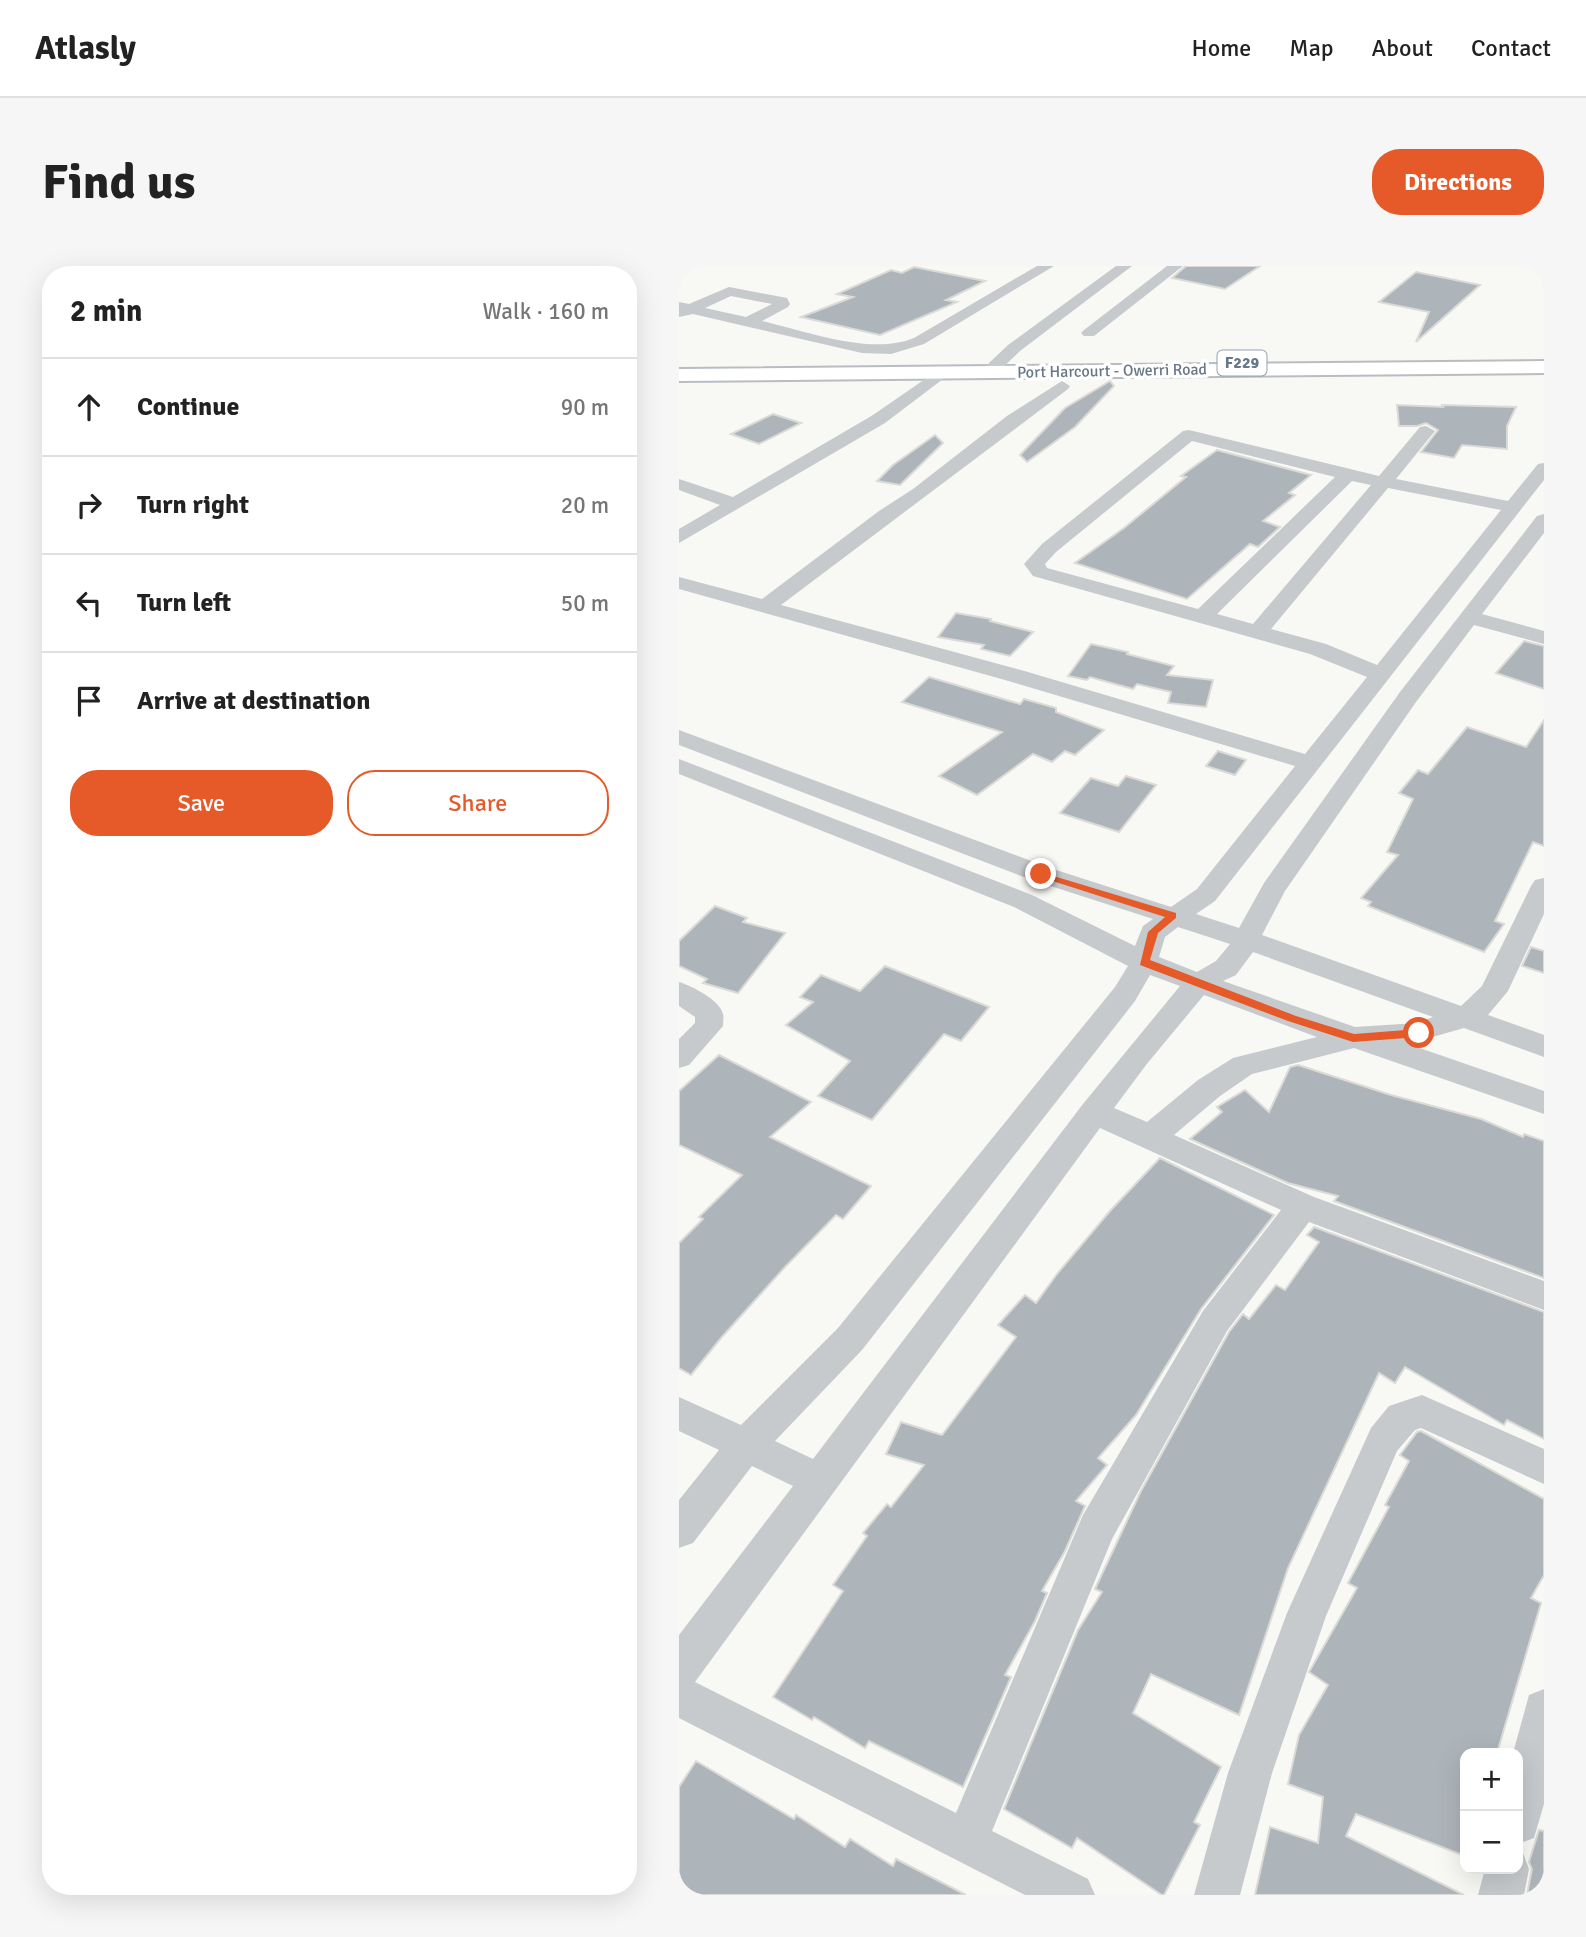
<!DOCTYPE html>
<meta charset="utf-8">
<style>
body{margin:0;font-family:Signika,sans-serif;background:#f6f6f6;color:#222}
.controls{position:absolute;right:21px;bottom:21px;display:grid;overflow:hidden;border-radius:14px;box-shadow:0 7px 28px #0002}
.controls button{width:63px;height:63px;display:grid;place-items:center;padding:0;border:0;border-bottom:2px solid #e0e0e0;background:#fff;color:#222;font:35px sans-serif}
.stop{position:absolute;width:21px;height:21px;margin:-16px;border:5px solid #e55a28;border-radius:50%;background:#fff}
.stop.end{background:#e55a28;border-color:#fff;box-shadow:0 2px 7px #0008}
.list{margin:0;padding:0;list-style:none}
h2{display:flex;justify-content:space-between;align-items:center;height:91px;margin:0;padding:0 28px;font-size:30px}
h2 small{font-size:23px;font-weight:400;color:#767676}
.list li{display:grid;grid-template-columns:46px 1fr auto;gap:21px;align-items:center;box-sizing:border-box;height:98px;padding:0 28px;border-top:2px solid #e0e0e0}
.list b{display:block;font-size:26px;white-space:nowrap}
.list em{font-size:23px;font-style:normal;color:#767676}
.actions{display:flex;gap:14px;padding:21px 28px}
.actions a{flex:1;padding:16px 0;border:2px solid #e55a28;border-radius:28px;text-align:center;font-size:24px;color:#e55a28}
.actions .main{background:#e55a28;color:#fff}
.icon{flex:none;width:38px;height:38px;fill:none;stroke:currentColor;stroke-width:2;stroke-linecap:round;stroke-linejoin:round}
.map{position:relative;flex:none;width:865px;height:1629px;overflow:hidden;border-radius:28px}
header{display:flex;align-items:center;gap:42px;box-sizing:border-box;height:98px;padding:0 35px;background:#fff;border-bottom:2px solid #e0e0e0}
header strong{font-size:33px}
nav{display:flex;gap:38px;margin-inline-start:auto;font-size:24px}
.intro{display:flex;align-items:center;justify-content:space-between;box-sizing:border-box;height:168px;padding:0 42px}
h1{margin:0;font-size:49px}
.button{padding:18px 32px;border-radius:28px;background:#e55a28;color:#fff;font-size:24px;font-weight:700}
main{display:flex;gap:42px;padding:0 42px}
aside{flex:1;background:#fff;border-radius:28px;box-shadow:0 7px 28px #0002}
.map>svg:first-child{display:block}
.building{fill:#adb4ba;stroke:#dadad7;stroke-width:2}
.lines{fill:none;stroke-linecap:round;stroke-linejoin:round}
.major-casing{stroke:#b9bdc1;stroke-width:4}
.minor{fill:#c6cacd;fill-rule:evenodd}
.major{fill:#fff;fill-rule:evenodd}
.route{fill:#e55a28}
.labels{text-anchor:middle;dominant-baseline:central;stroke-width:7;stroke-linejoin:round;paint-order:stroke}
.shield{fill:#fff;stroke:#95a0ab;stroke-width:2}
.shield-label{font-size:16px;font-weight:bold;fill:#677787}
.far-street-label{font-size:16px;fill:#677787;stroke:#fff}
</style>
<header>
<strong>Atlasly</strong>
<nav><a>Home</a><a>Map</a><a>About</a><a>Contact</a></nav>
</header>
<div class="intro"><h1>Find us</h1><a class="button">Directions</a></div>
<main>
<aside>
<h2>2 min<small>Walk · 160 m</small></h2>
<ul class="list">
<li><svg class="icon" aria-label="ahead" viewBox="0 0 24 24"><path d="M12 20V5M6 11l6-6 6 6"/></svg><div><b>Continue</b></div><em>90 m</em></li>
<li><svg class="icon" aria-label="right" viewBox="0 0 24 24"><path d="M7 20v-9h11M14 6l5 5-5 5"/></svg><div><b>Turn right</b></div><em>20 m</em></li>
<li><svg class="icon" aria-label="left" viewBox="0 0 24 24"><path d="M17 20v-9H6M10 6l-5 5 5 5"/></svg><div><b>Turn left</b></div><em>50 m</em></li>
<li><svg class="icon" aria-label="arrive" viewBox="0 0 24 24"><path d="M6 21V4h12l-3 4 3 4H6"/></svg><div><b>Arrive at destination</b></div></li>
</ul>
<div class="actions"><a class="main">Save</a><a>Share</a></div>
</aside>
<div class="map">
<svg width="865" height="1629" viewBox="0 0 865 1629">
<rect width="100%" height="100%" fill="#f8f8f5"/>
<g class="building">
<polygon points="507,0 581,0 546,23 493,12"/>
<polygon points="235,1 306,15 267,34 278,36 201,69 122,51 174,31 158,28 212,4 223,7"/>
<polygon points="737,6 801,19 737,76 750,46 700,36"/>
<polygon points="431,115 435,120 396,161 348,196 341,189 386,142"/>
<polygon points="718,139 764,141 763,139 837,141 828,160 828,183 783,179 775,192 742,186 759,164 747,157 738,160 720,160"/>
<polygon points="94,148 122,157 80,178 52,168"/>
<polygon points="256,169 264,177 221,219 198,215 214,199"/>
<polygon points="538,184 632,209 610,227 616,229 584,255 601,261 579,281 571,278 508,333 396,297 445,262 507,211 502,210"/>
<polygon points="277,347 312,353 311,355 354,366 331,390 302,383 305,379 259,371"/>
<polygon points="845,375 865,380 865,423 817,407"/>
<polygon points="412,378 449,386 448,388 495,400 488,409 534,414 527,441 489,437 492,426 458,418 454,423 411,411 408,414 389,410"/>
<polygon points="250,411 341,438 345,433 377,442 377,446 425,464 396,489 386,485 373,496 354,488 298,529 260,510 323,466 223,436"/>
<polygon points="865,454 865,580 854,576 816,655 825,658 805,686 689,640 692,636 682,632 719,589 708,586 734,533 720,527 739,504 749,508 788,461 847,481"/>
<polygon points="539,485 567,494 556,509 527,500"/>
<polygon points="447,510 477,519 440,566 381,547 412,512 439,520"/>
<polygon points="36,640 68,652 64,656 106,667 59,727 24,717 28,713 0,700 0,675"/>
<polygon points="852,681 865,685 865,707 843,700"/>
<polygon points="206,700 310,741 282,775 265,768 193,854 139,830 171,795 107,759 134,736 121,731 142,709 181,725"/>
<polygon points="40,789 132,836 91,871 192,920 164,953 157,949 106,1001 42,1072 12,1109 0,1102 0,977 24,953 20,951 63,909 0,879 0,825"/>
<polygon points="619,799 712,829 802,853 844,871 845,868 865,875 865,1012 655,935 659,930 609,917 511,873 543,846 538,841 566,824 590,846 611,801"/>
<polygon points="481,892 595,949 522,1043 457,1149 419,1192 428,1199 397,1235 406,1240 386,1285 363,1325 368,1327 356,1355 326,1409 332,1411 284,1521 190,1475 186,1482 135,1451 133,1454 94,1431 164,1325 154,1319 188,1270 184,1267 208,1238 212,1241 245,1199 207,1188 222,1156 263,1169 337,1071 319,1059 346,1029 357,1037 378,1008 431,945"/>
<polygon points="635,961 865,1046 865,1173 828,1154 825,1159 726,1101 716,1117 700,1107 609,1302 560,1449 472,1408 454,1447 542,1501 515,1556 521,1559 485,1629 483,1629 398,1572 393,1582 325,1543 399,1364 423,1326 416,1323 462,1225 550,1066 564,1048 570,1053 597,1019 606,1024 640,976 628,969"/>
<polygon points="742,1165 865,1233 865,1309 852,1332 862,1337 818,1487 786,1487 786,1590 677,1548 667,1570 785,1629 576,1629 591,1561 639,1577 644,1531 609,1518 620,1469 649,1419 630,1406 678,1322 669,1317 710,1241 706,1239 730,1195 721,1189 738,1166"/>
<polygon points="17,1495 115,1553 117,1549 166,1581 171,1573 214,1600 217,1593 287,1629 0,1629 0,1521"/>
<polygon points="860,1564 865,1565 865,1629 848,1629 853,1603 850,1596"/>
</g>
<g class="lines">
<defs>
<polygon id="major" points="865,95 865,107 0,115 0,103"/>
</defs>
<use href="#major" class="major-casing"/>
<g class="minor">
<path d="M358,0H375L245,78L212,88L183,87L14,48L0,51V36L10,38L50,21L108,32L111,38L109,41L83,55C127,65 192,90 235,72ZM52,30L93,38L67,51L26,42Z"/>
<polygon points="437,0 453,0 341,85 322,103 310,103 308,100 310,97 329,79"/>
<polygon points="488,0 504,0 415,70 405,70 402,67 405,64"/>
<polygon points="262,102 270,107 268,110 206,157 0,277 0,263 41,239 0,224 0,213 54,231 194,149"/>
<path d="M383,115L391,120L389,123L102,339L342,404L626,488L688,411L631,388L354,310L345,298L363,278L504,165L510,164L700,210L741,161L747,160L756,165L717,213L829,235L859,198L865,197V214L536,635L517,648L560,662L585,617L721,426L858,250L865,248V267L803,348L865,365V378L795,359L737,436L606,625L583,669L782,740L803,720L852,620L856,614L865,612V648L829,725L809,749L865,769V791L785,762L729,778L865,825V848L675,782L573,808L541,830L495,869L635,931L865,1015V1044L630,956L548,1065L433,1273L313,1565L409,1613L416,1629H346L0,1452V1369L114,1220L73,1200L14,1277L0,1282V1234L40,1184L0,1165V1131L62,1159L159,1062L436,721L449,700L335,641L0,508V493L353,629L456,680L464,660L474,653L353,614L0,479V464L371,602L492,641L518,623L616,500L326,414L0,323V311L83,333L200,245L234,223L328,150ZM513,175L656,211L519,343L368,302L366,298L377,286ZM673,215L692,219L574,358L538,348ZM709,222L822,244L698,399L647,378L592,363ZM499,661L551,678L537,695L518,706L480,691L486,671ZM574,686L754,751L738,757L676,761L544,715L557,709ZM471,709L501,720L404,838L134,1193L96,1175L183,1084L456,735ZM525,729L638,771L554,792L519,814L468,856L435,842L467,799ZM421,862L602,944L524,1045L404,1249L277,1547L16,1416Z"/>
<path d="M0,716C13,720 41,734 44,748C45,752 44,756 44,760L10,799L0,802V773L16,757V751L0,740Z"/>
<polygon points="743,1129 865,1183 865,1218 742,1162 736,1164 718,1185 647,1350 593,1507 561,1629 515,1629 549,1507 608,1347 692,1162 710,1140"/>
<polygon points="865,1423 865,1538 855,1572 839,1578 839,1487 834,1487 850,1429"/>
<polygon points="839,1585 844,1587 850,1603 845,1629 799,1629 806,1603 839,1603"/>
</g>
<use href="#major" class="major"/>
</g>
<polygon class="route" points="358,605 497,647 497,652 479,667 471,694 617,750 675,768 740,763 745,767 740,771 674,776 609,755 461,699 469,666 486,651 358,610"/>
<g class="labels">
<rect class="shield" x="538.5" y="84.5" width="49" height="25" rx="5"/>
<g class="shield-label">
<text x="563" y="97">F229</text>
</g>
<g class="far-street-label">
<text transform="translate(433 105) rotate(-1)">Port Harcourt - Owerri Road</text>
</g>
</g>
</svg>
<div class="controls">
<button>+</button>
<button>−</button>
</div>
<div class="stop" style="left:740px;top:767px"></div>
<div class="stop end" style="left:362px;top:608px"></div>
</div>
</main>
